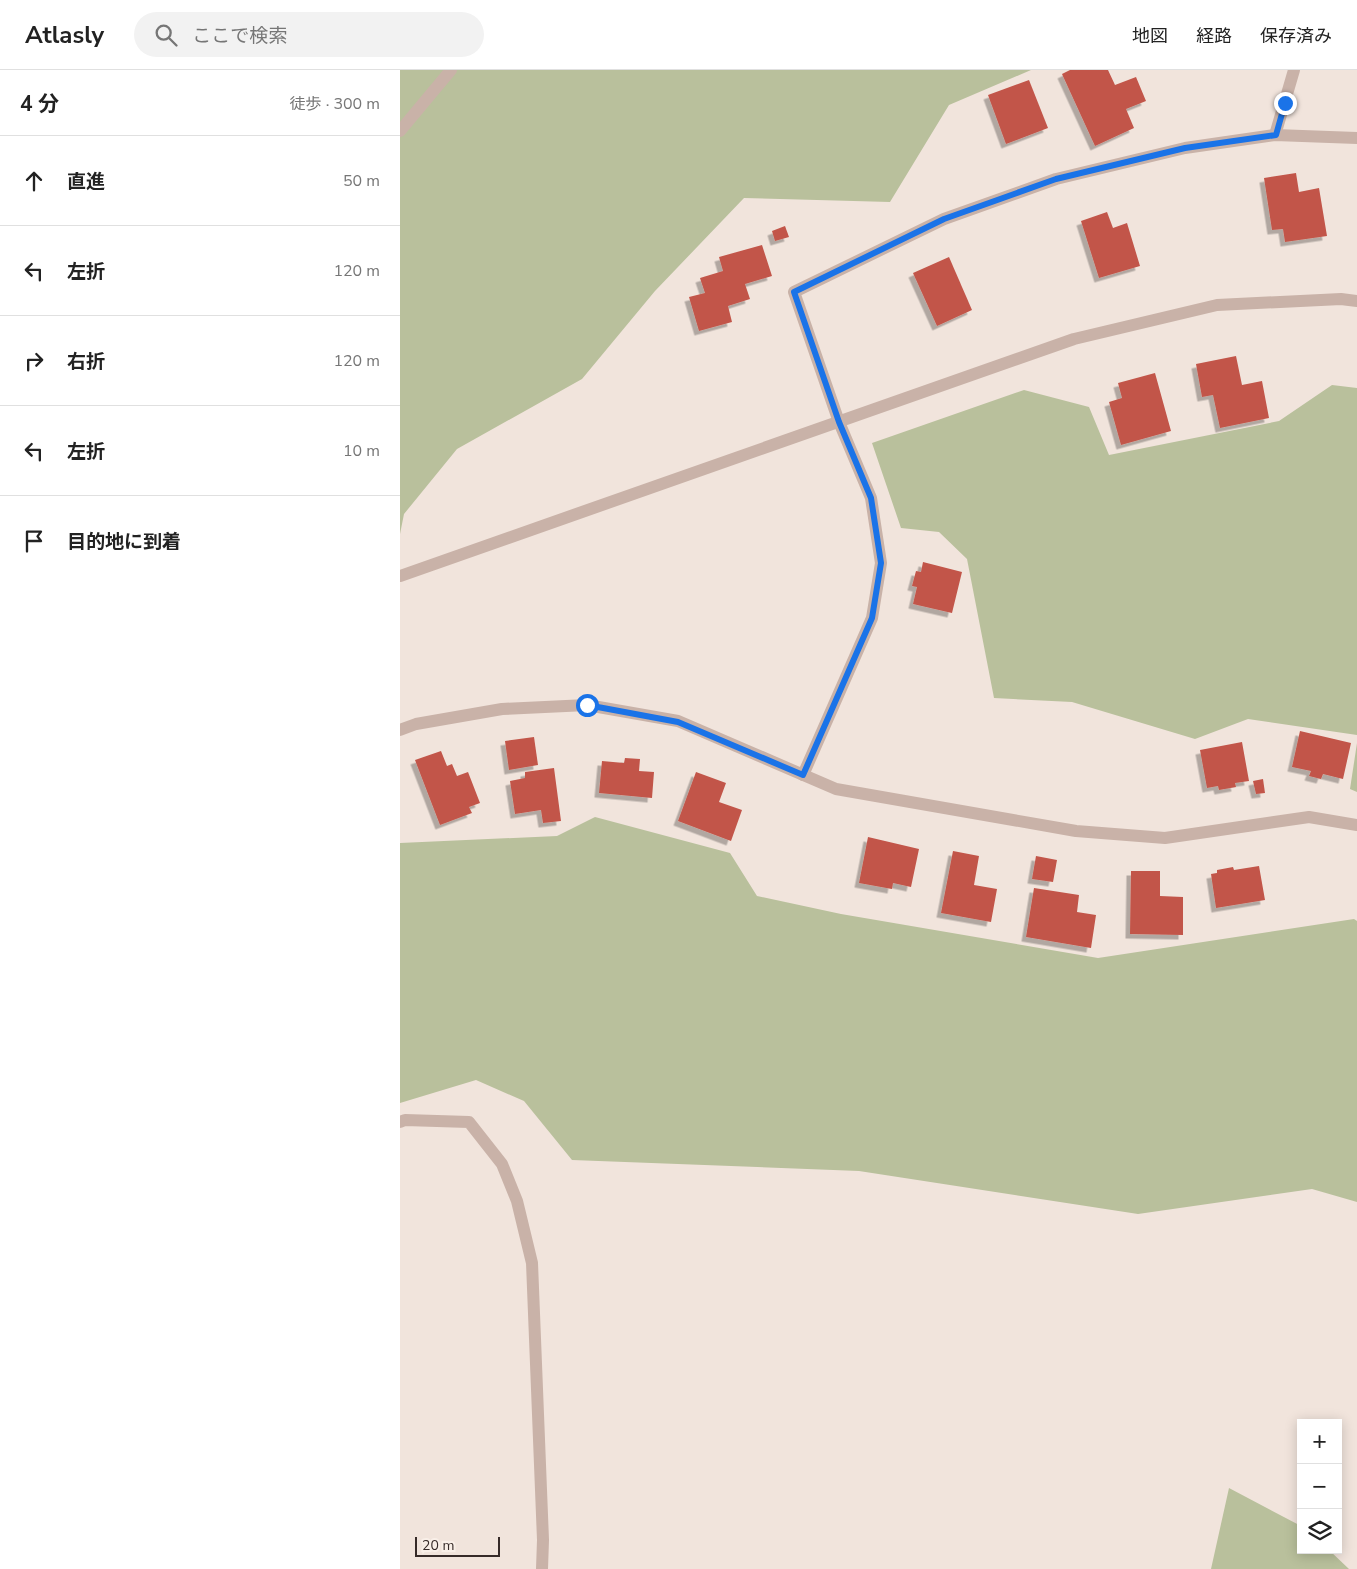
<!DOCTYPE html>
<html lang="ja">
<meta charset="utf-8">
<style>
body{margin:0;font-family:"Nunito Sans","Noto Sans JP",sans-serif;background:#f2f2f2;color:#222}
.controls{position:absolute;right:15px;bottom:15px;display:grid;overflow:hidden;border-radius:0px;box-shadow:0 2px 12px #0003}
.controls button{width:45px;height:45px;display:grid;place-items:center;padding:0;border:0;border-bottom:1px solid #e0e0e0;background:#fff;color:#222;font:25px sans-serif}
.scale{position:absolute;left:15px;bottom:12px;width:85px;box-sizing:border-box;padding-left:5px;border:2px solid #362a28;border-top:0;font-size:14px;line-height:18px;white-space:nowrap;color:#362a28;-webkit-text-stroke:4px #f9efe8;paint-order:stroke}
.stop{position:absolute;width:15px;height:15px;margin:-11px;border:4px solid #1a73e8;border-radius:50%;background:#fff}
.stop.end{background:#1a73e8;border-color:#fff;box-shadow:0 1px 5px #0008}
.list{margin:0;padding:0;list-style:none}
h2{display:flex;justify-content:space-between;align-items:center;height:65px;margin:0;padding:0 20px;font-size:21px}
h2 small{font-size:16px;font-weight:400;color:#767676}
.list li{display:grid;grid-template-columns:32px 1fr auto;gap:15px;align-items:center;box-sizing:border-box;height:90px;padding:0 20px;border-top:1px solid #e0e0e0}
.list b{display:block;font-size:19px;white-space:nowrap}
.list em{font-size:16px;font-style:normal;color:#767676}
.icon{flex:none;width:28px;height:28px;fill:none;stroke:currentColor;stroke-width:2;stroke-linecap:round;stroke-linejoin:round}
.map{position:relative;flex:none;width:957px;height:1499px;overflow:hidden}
header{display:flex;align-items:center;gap:30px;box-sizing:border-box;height:70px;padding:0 25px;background:#fff;border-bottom:1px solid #e0e0e0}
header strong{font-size:24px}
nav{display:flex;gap:28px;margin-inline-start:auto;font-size:18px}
.search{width:350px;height:45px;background:#f2f2f2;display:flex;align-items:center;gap:12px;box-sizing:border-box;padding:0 18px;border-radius:28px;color:#767676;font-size:19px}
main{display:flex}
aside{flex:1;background:#fff}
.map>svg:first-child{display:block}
.green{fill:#b9c09c}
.building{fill:#c25549;filter:url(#shadow)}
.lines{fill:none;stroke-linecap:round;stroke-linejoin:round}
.minor{stroke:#c9b2a8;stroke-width:12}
.route{stroke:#1a73e8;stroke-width:6}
</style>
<header>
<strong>Atlasly</strong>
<div class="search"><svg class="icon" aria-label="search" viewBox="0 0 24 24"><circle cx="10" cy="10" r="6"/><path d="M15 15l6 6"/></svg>ここで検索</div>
<nav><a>地図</a><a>経路</a><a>保存済み</a></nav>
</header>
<main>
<aside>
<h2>4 分<small>徒歩 · 300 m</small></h2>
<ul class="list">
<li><svg class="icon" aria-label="ahead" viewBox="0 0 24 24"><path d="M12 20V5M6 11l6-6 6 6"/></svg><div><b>直進</b></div><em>50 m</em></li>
<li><svg class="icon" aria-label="left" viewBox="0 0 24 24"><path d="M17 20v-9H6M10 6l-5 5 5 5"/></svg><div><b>左折</b></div><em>120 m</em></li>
<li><svg class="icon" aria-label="right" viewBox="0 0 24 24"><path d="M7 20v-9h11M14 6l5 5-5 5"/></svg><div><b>右折</b></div><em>120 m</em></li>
<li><svg class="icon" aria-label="left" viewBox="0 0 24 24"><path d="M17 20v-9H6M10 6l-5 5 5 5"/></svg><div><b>左折</b></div><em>10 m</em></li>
<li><svg class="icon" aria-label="arrive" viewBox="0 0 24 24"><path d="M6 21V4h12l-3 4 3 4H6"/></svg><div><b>目的地に到着</b></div></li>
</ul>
</aside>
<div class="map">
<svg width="957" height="1499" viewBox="0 0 957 1499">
<defs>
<filter id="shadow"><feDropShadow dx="-4.5" dy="4.5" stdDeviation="0" flood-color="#0004"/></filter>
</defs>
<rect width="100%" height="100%" fill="#f1e4dc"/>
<g class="green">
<polygon points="0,0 631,0 549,35 490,132 344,128 255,221 182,309 57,379 4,444 0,464"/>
<polygon points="932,315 957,318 957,665 848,649 795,669 672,632 594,628 567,489 539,462 501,458 472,373 624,320 689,337 709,385 879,351"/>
<polygon points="957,673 957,722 950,719"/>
<polygon points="195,747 330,783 357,826 441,844 698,888 954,849 957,851 957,1132 912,1119 738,1144 459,1101 172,1090 124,1031 76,1010 0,1033 0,773 157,766"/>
<polygon points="829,1418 901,1456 901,1480 929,1480 949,1499 811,1499"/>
</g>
<g class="building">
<polygon points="670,0 708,0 715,15 736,7 746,31 726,39 734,58 695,76 662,4"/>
<polygon points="629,10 648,58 606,74 588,25"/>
<polygon points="896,103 899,122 919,118 927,166 885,172 883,159 872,160 864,108"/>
<polygon points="707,142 713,158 727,153 740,196 699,208 681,151"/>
<polygon points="385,156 389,167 375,171 372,161"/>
<polygon points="362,175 372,206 345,214 350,229 328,236 332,252 299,261 289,227 305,223 300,208 323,201 319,187"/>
<polygon points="549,187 572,240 537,256 513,203"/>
<polygon points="836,286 842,315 862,311 869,348 820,358 813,325 802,327 796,294"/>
<polygon points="755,303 771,361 721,375 709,332 722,328 718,313"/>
<polygon points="523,492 562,502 552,543 513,534 517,517 512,516 516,501 521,502"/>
<polygon points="900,661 951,673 943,709 923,704 921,709 909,706 911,701 892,697"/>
<polygon points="134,667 138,695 109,700 105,671"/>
<polygon points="842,672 849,711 835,713 836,717 819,720 818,716 807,718 800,680"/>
<polygon points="41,681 47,696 52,694 57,706 68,702 80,733 69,737 72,743 40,755 15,690"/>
<polygon points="225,688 240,689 239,701 254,702 252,728 199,723 202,691 224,693"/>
<polygon points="154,698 161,751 143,753 141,740 115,744 110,711 125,708 125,702"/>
<polygon points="296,702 326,713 319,732 342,740 331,771 278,751"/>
<polygon points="863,709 865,723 856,724 853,711"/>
<polygon points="468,767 519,779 511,817 493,813 492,819 459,813"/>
<polygon points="553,781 579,786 574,815 597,819 591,852 541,843"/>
<polygon points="636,786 657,790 653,812 632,809"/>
<polygon points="859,796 865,830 816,838 811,804 817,803 817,800 833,797 834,800"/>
<polygon points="731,801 760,801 760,826 783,827 783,865 730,864"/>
<polygon points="634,818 679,825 677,842 696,845 691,878 626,867"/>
</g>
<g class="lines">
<g class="minor">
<polyline points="0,61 51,0"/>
<polyline points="875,65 894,0"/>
<polyline points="0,506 674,269 817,235 941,229 957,231"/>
<polyline points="0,660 16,654 102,639 187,635 278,651 436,719 676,761 765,768 909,747 957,755"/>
<polyline points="403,705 472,548 481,493 471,428 439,352 394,222 544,149 656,109 785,78 875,65 957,68"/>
<polyline points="0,1052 5,1050 69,1052 102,1094 117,1131 132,1193 143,1470 142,1499"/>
</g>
</g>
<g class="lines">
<polyline class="route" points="187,635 278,652 403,705 472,548 481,493 471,428 439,352 394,222 544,149 656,109 785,78 876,65 885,33"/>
</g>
</svg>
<div class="controls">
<button>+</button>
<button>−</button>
<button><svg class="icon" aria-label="layers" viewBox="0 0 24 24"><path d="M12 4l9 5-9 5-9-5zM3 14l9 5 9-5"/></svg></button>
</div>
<div class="scale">20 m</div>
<div class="stop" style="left:187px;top:635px"></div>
<div class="stop end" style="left:885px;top:33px"></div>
</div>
</main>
